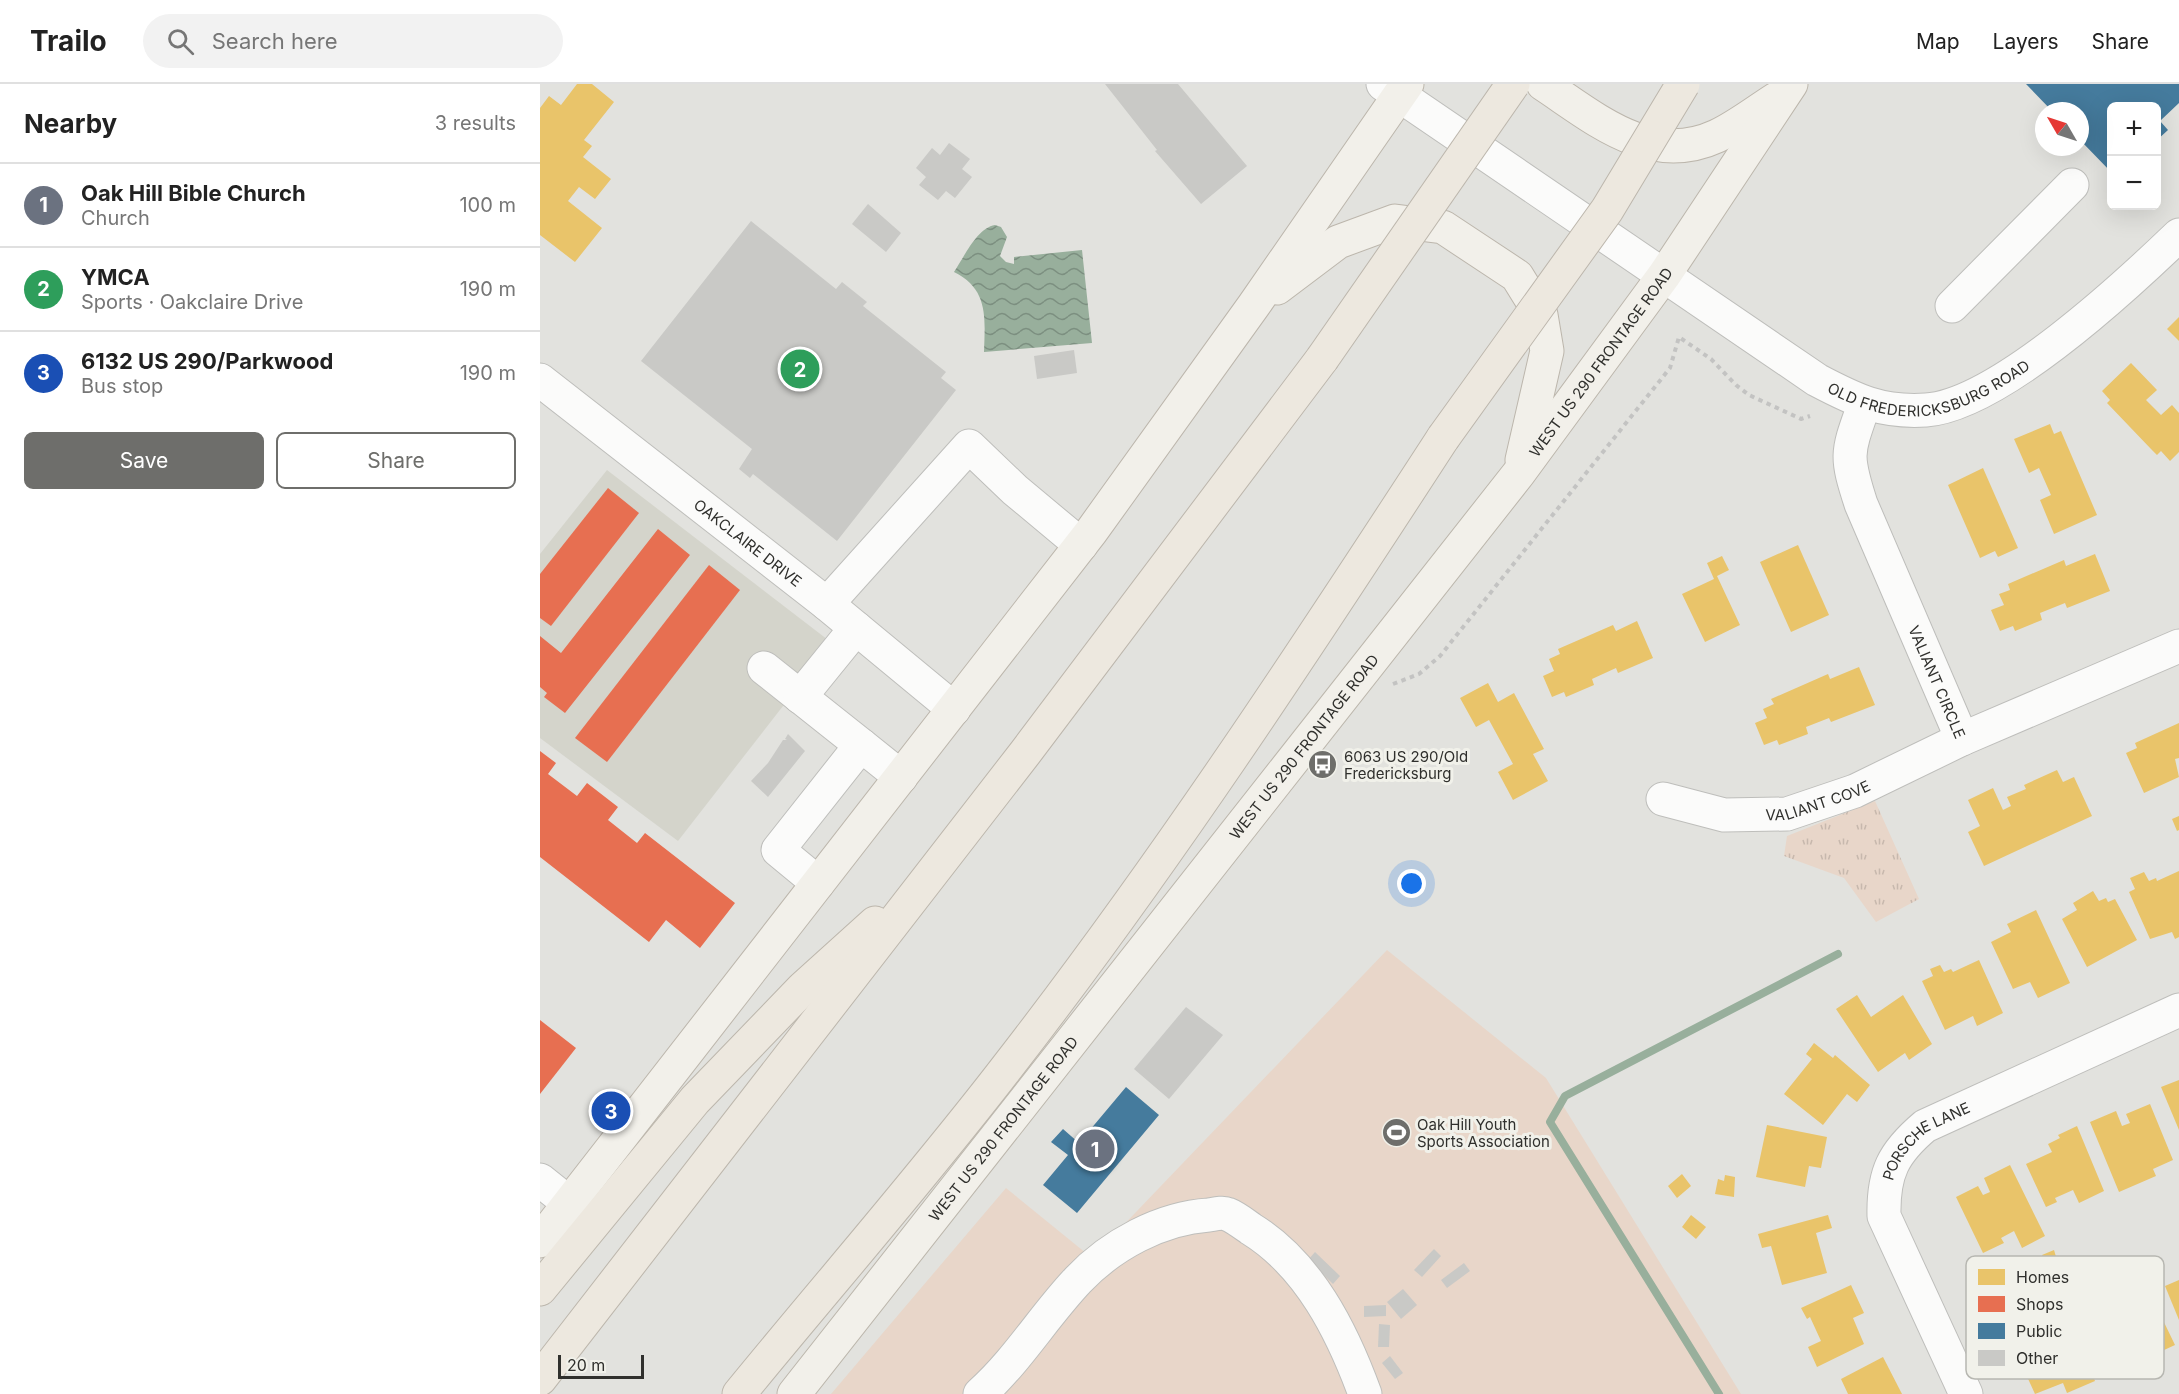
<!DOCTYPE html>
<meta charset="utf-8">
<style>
body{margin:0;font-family:Inter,sans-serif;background:#f2f2f2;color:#222}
.controls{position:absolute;right:18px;top:18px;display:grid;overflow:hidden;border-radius:9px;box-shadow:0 6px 24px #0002}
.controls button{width:54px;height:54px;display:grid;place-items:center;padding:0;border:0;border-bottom:2px solid #e0e0e0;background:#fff;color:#222;font:30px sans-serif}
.compass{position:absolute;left:1495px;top:18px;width:54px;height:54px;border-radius:50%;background:#fff;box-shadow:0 6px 24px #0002;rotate:309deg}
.scale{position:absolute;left:18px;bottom:15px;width:86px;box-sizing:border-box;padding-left:6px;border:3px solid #30302d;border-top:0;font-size:16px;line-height:21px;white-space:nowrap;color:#30302d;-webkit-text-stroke:4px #f1f1ea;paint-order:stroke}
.you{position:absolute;left:872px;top:800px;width:21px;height:21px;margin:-15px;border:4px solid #fff;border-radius:50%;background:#1a73e8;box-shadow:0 0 0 9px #1a73e833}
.badge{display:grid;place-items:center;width:39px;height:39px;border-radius:50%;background:#6e6e6b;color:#fff;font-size:20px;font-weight:700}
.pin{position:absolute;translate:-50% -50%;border:3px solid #fff;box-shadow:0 2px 6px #0006}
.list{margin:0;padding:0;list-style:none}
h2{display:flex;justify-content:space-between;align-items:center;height:78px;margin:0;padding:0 24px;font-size:26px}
h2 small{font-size:20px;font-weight:400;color:#767676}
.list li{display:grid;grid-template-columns:39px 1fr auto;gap:18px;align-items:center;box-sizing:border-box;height:84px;padding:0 24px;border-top:2px solid #e0e0e0}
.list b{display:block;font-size:22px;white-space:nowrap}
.list p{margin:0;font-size:20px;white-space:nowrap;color:#767676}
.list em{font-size:20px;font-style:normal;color:#767676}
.actions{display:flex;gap:12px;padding:18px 24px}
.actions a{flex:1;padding:14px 0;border:2px solid #6e6e6b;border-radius:9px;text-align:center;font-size:21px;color:#6e6e6b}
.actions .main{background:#6e6e6b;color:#fff}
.icon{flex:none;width:33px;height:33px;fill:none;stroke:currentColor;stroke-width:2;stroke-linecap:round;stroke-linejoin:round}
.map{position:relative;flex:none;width:1639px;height:1310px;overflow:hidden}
header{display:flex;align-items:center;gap:36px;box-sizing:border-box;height:84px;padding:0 30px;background:#fff;border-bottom:2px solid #e0e0e0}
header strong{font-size:28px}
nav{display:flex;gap:33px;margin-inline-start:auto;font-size:21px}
.search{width:420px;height:54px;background:#f2f2f2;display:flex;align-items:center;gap:15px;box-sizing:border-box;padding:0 21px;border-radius:33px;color:#767676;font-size:22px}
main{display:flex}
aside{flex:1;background:#fff}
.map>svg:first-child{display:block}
.built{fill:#d4d4cb}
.green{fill:#e8d6c9}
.park{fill:url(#park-tufts)}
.water{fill:url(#water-waves)}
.homes{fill:#e9c46a}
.shops{fill:#e76f51}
.public{fill:#457b9d}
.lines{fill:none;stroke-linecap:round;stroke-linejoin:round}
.stream{stroke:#98af9c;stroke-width:8}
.building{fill:#c9c9c6}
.minor-casing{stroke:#bebebb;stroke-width:35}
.major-casing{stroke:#bcb6ac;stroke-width:35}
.highway-casing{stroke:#bcb6ac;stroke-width:35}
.path{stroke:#c3c3c2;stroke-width:4;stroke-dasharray:4.5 4.5;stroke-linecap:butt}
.minor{stroke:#fbfbfa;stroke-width:33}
.major{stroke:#f2f0ea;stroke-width:33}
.highway{stroke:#ede8df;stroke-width:33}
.highway-bridge-casing{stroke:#bcb6ac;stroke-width:35;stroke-linecap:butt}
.highway-bridge{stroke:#ede8df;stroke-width:33}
.labels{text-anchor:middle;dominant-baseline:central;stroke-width:6;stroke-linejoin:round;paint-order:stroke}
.street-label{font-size:15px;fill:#30302d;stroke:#f1f1ea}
.poi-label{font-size:15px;fill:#30302d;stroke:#f1f1ea;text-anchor:start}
.key{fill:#f1f1ea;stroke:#b7b7b1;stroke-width:1.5}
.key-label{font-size:16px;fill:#30302d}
</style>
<header>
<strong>Trailo</strong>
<div class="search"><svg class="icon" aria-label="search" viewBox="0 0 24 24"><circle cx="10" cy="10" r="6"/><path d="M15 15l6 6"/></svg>Search here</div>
<nav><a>Map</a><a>Layers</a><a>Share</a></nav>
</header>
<main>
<aside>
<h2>Nearby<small>3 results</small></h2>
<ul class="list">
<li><span class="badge" style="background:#6b7280">1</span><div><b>Oak Hill Bible Church</b><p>Church</p></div><em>100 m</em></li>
<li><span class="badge" style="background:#2e9e5b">2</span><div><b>YMCA</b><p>Sports · Oakclaire Drive</p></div><em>190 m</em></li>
<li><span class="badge" style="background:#1a4fb4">3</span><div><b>6132 US 290/Parkwood</b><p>Bus stop</p></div><em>190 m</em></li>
</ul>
<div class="actions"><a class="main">Save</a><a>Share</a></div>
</aside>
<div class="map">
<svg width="1639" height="1310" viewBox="0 0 1639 1310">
<defs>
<pattern id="park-tufts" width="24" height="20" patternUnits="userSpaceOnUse" patternTransform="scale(1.5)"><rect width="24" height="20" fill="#e8d6c9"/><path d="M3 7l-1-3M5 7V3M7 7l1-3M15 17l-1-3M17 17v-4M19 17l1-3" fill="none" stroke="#c7b8ad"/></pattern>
<pattern id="water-waves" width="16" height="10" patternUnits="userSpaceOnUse" patternTransform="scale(1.5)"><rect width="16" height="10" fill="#98af9c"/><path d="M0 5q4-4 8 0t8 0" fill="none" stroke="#7c8f80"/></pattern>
</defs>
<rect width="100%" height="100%" fill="#e2e2de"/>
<polygon class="built" points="67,386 292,559 138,757 0,654 0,470"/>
<polygon class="green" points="847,866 1006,994 1201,1310 291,1310 466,1104 552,1174"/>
<polygon class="park" points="1335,717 1379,815 1336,838 1304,794 1244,772 1247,752"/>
<path class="water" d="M455,141L461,143L467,153L460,172L466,178L474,180V173L542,166L552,259L444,268C445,235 449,205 414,188C424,173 437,144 455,141Z"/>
<g class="homes">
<polygon points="37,0 52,0 74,18 44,56 52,62 43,73 71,95 55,115 39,103 28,117 62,144 35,178 0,151 0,24 9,12 21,21"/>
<polygon points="1639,233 1639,257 1627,245"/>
<polygon points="1591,279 1617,306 1606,316 1621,331 1632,321 1639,329 1639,368 1630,377 1621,367 1617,371 1611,365 1567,319 1570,316 1562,307"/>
<polygon points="1510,340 1514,350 1521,347 1557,431 1514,450 1500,416 1511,411 1499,384 1489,389 1474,355"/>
<polygon points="1443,384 1478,464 1458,473 1455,467 1440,474 1408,401"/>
<polygon points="1258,461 1289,531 1251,548 1220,478"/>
<polygon points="1555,470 1570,507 1527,524 1525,519 1500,529 1502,536 1475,547 1473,542 1460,547 1451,526 1464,521 1459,510 1470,506 1468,500 1524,476 1526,482"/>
<polygon points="1182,472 1189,486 1177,492 1200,541 1165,558 1142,510 1174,495 1167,479"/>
<polygon points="1097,537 1113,574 1078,589 1076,584 1052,595 1054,601 1026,613 1024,608 1012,613 1003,592 1014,587 1009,575 1020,570 1018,565 1073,541 1076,547"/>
<polygon points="1319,583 1335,621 1291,638 1289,634 1266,643 1268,650 1239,661 1237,656 1224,661 1215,639 1227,634 1223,625 1234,620 1231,615 1288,590 1290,595"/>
<polygon points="948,599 958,618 974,609 1004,665 993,670 1008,697 973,716 958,688 973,680 949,636 936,643 920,614"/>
<polygon points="1639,639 1639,674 1635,675 1639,693 1604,709 1586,669 1597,664 1595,659"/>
<polygon points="1517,686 1523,698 1534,693 1552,732 1444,782 1428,748 1440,742 1428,716 1453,704 1463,726 1471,722 1467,713 1486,705 1484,701"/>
<polygon points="1639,732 1639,746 1637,747 1632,735"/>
<polygon points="1639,787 1639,853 1635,855 1632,848 1610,855 1589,808 1595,805 1590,794 1604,788 1609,797 1616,794 1617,797"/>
<polygon points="1553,807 1559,817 1566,814 1568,818 1575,815 1597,856 1547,883 1522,835 1537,826 1533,819"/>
<polygon points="1496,826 1530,899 1498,914 1490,898 1473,905 1451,858 1471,848 1467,840"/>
<polygon points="1439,876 1463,929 1437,942 1433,932 1405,946 1382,897 1393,892 1390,885 1400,881 1404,888 1411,885 1413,888"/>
<polygon points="1317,911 1331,933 1363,911 1392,960 1369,976 1365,969 1338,988 1296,925"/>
<polygon points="1274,959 1293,974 1295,971 1330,1001 1317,1018 1307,1010 1283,1041 1244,1010 1272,975 1266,970"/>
<polygon points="1639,996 1639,1046 1621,1003"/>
<polygon points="1610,1020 1633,1076 1613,1085 1616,1092 1579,1108 1550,1038 1576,1027 1582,1042 1590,1039 1586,1030"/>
<polygon points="1227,1041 1287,1053 1281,1084 1269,1082 1265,1103 1216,1093"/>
<polygon points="1537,1042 1564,1107 1539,1119 1533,1106 1515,1114 1517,1118 1506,1123 1486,1080 1512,1068 1508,1060 1520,1054 1518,1051"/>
<polygon points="1470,1081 1505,1152 1482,1164 1474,1147 1461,1154 1464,1159 1443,1169 1416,1113 1438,1102 1443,1111 1450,1108 1444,1094"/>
<polygon points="1142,1090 1151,1102 1137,1114 1128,1102"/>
<polygon points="1185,1091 1195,1093 1194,1113 1175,1110 1178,1095 1184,1097"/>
<polygon points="1151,1131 1166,1143 1156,1155 1142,1143"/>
<polygon points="1288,1131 1292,1144 1276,1149 1287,1189 1242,1201 1231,1162 1222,1164 1218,1150"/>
<polygon points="1514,1166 1517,1176 1506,1181 1502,1171"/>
<polygon points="1639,1196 1639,1236 1625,1202"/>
<polygon points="1605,1199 1635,1261 1598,1278 1596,1272 1576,1280 1550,1224 1573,1213 1578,1223 1589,1217 1584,1208"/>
<polygon points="1311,1201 1324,1229 1313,1234 1324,1260 1277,1283 1268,1263 1281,1257 1270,1233 1267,1235 1261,1224"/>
<polygon points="1534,1250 1535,1253 1537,1252 1555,1297 1527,1309 1523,1299 1495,1310 1472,1260 1490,1252 1497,1269 1505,1263 1506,1267 1525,1259 1523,1254"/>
<polygon points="1343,1273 1362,1310 1308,1310 1301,1295"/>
</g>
<g class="shops">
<polygon points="68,404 99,429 11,542 0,534 0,490"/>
<polygon points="118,445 150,471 25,629 4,613 7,609 0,603 0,552 21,569"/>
<polygon points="169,481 200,506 67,678 35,654"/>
<polygon points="0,667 16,679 8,690 37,712 47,699 78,723 68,736 97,759 105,749 195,819 160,864 126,836 109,858 0,773"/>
<polygon points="0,936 36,964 0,1010"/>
</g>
<g class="public">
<polygon points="1486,0 1639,0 1639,19 1620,37 1628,46 1616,57 1616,22 1572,22 1572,89 1540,56 1540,27 1512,27"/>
<polygon points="586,1003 619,1031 537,1129 503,1101 528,1071 511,1058 523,1045 539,1059"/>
</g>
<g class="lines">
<polyline class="stream" points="1179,1310 1010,1038 1025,1012 1298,870"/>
</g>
<g class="building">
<polygon points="565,0 638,0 707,82 661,120 615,67 617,66"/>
<polygon points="409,59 430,75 422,85 432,93 415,114 406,107 398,116 379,101 386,93 376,84 392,64 400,71"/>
<polygon points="328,120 361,149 346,168 312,140"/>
<polygon points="211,137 296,205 302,198 327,218 323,222 406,288 401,294 416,306 297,457 213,390 210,394 199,385 212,365 101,277"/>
<polygon points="534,266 537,289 497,295 494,272"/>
<polygon points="248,650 265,667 228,713 211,697 228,679 243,656 247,656 245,655"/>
<polygon points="646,923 683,951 629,1015 594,985"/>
<polygon points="894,1165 901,1172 882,1193 874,1186"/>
<polygon points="775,1168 800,1192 793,1200 768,1176"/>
<polygon points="924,1179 930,1187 907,1204 901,1196"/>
<polygon points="863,1205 877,1221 861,1235 847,1218"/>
<polygon points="846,1221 846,1232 824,1233 824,1222"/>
<polygon points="839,1240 850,1241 849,1263 838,1263"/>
<polygon points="850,1272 863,1289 855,1295 842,1279"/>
</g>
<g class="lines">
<defs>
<g id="minor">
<path id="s1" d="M843,0L1277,296C1315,316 1341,329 1386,326C1458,321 1586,202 1639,151"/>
<polyline points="1412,222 1532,101"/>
<path id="s2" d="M0,296L287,520L414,625"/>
<path id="s3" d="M1324,321C1307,369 1305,371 1321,420L1422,655"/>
<polyline points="287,520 429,362 475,406 541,461"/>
<polyline points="224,584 321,661"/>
<polyline points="260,613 316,544"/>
<path id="s4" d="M1123,715L1184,731L1247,730L1315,707L1422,655L1639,562"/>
<polyline points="278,799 238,766 321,661 361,693"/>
<polyline points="0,1096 30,1120"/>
<path d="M440,1310C478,1276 503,1233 538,1196C571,1161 621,1134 669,1131C675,1130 683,1128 687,1130C695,1133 704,1140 711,1145C769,1181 802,1247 825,1310"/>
<path id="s5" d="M1426,1310L1344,1132C1343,1089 1353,1069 1385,1042L1639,926"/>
</g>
<g id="major">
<path d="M1003,0C1056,35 1110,83 1177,52C1198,42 1217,27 1236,15"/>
<polyline points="737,204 798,158 855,137 903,143 977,192 1001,231 1007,267 982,376"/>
<polyline points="0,1157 551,448 714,221 867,0"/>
<path id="s6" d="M254,1310L979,389L1125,190L1251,0"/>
</g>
<g id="highway">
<polyline points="0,1205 155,1016 263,904 335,839"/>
<polyline points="0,1295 485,669 782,275"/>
<path d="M199,1310C288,1201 382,1094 468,982C624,781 764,568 903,354"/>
</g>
</defs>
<use href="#minor" class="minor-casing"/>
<use href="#major" class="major-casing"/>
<use href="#highway" class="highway-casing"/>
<polyline class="path" points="853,600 879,590 900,572 1130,284 1139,253 1171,275 1196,301 1209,311 1261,335 1270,332"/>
<use href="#minor" class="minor"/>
<use href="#major" class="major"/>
<use href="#highway" class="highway"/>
<defs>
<g id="highway-bridge">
<polyline points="782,275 973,0"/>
<polyline points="903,354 1067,126 1143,0"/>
</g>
</defs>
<use href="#highway-bridge" class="highway-bridge-casing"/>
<use href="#highway-bridge" class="highway-bridge"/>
</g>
<defs>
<symbol id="bus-disc" viewBox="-11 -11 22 22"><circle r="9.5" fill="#6e6e6b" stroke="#f1f1ea"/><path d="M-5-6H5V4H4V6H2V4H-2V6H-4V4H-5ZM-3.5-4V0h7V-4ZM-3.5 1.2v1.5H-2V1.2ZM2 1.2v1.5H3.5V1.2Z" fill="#fff"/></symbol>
<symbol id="stadium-disc" viewBox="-11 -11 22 22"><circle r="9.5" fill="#6e6e6b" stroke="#f1f1ea"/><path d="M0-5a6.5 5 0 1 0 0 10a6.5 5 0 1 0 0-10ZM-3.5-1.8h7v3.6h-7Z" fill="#fff"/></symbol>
</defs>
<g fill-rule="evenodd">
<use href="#bus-disc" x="766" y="664" width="33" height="33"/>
<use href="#stadium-disc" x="840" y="1032" width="33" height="33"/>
</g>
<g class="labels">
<g class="street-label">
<text stroke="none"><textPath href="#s6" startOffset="1310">WEST US 290 FRONTAGE ROAD</textPath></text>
<text stroke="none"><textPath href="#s1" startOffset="646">OLD FREDERICKSBURG ROAD</textPath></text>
<text stroke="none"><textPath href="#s2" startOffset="264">OAKCLAIRE DRIVE</textPath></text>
<text stroke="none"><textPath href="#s3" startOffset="296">VALIANT CIRCLE</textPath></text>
<text stroke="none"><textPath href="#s6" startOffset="824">WEST US 290 FRONTAGE ROAD</textPath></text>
<text stroke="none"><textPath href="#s4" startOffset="159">VALIANT COVE</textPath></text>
<text stroke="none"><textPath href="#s6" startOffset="338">WEST US 290 FRONTAGE ROAD</textPath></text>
<text stroke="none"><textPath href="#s5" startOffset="290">PORSCHE LANE</textPath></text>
</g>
<g class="poi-label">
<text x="804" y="672">6063 US 290/Old<tspan x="804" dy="17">Fredericksburg</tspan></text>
<text x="877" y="1040">Oak Hill Youth<tspan x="877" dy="17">Sports Association</tspan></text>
</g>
</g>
<rect x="1426" y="1172" width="198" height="123" rx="9" class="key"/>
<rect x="1438" y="1185" width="27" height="16" fill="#e9c46a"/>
<rect x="1438" y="1212" width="27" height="16" fill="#e76f51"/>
<rect x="1438" y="1239" width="27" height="16" fill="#457b9d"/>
<rect x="1438" y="1266" width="27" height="16" fill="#c9c9c6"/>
<g class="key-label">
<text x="1476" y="1199">Homes</text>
<text x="1476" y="1226">Shops</text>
<text x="1476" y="1253">Public</text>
<text x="1476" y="1280">Other</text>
</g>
</svg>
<div class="controls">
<button>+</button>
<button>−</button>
</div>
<svg class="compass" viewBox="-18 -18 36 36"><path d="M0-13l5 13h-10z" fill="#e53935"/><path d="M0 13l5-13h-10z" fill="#767676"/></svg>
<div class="scale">20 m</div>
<div class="you"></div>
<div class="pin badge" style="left:555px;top:1065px;background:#6b7280">1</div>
<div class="pin badge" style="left:260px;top:285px;background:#2e9e5b">2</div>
<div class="pin badge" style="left:71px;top:1027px;background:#1a4fb4">3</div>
</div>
</main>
